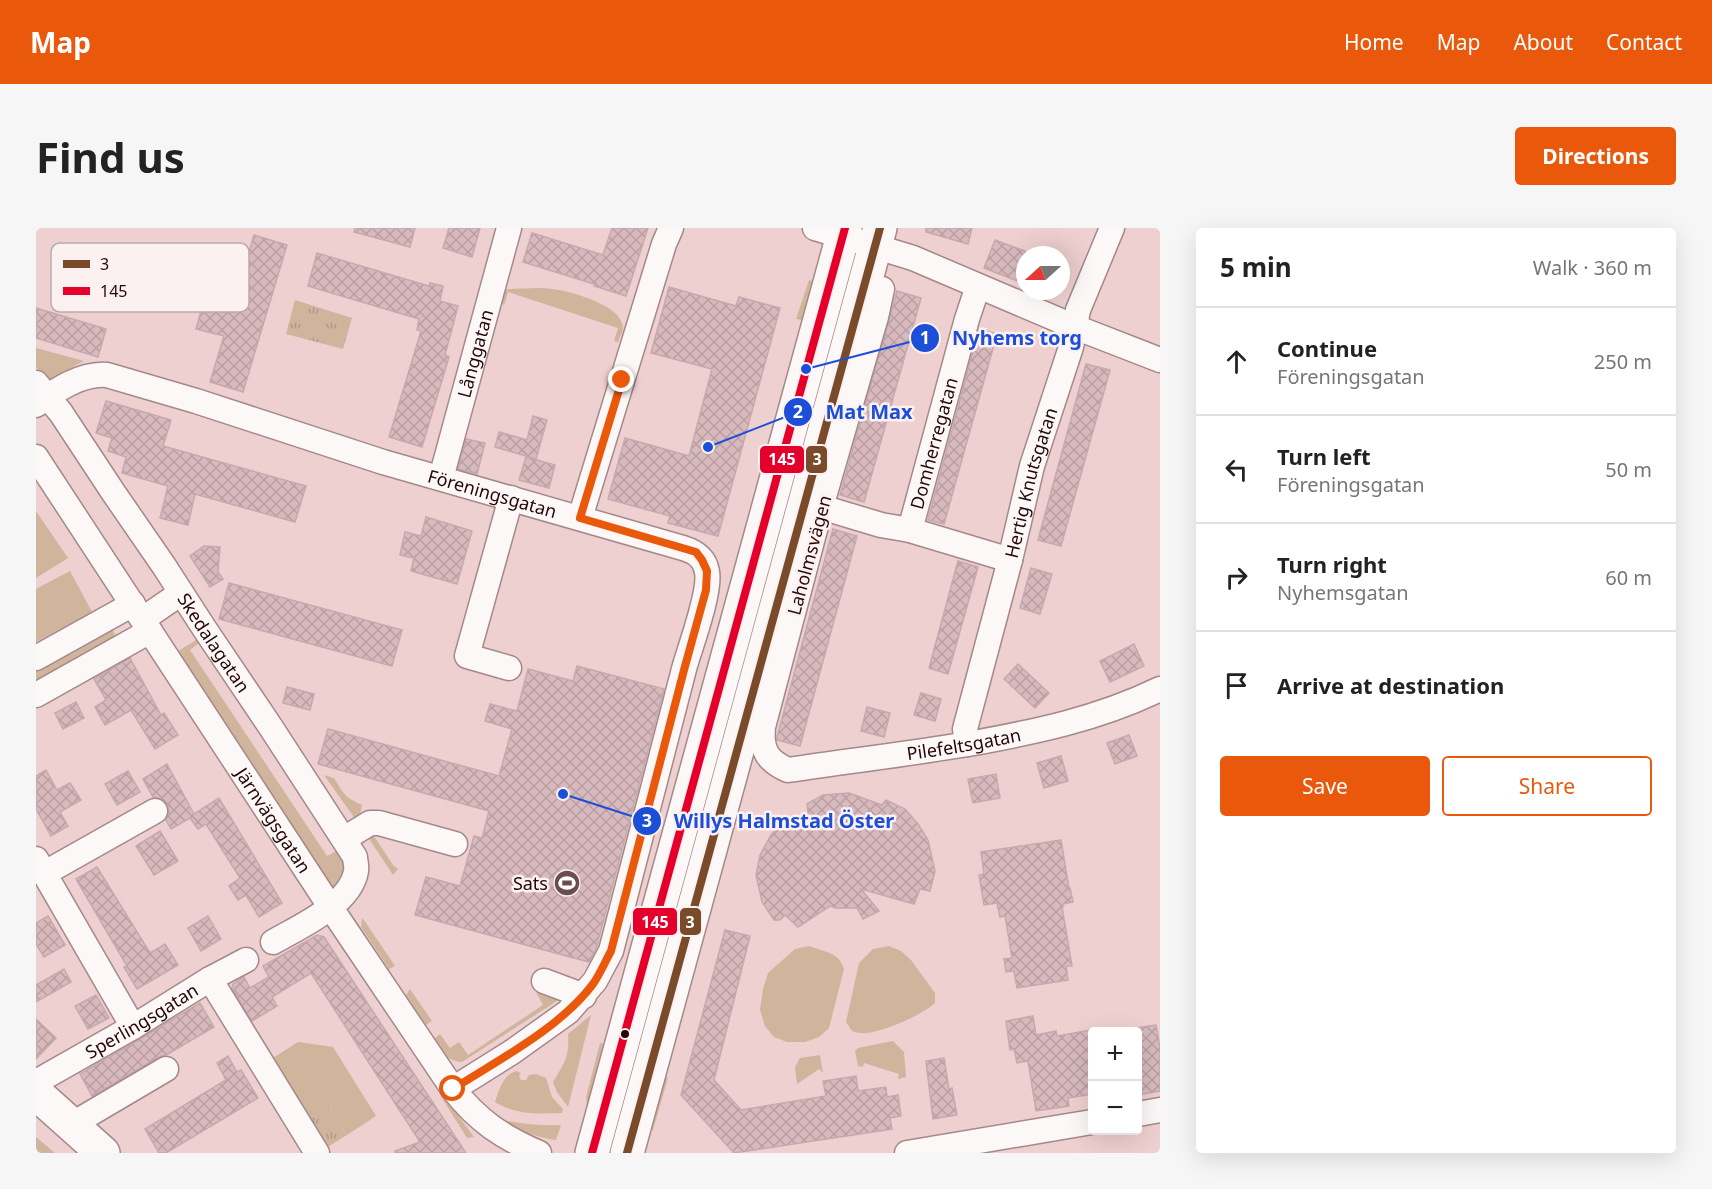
<!DOCTYPE html>
<meta charset="utf-8">
<style>
body{margin:0;font-family:"Noto Sans",sans-serif;background:#f6f6f6;color:#222}
.controls{position:absolute;right:18px;bottom:18px;display:grid;overflow:hidden;border-radius:6px;box-shadow:0 6px 24px #0002}
.controls button{width:54px;height:54px;display:grid;place-items:center;padding:0;border:0;border-bottom:2px solid #e0e0e0;background:#fff;color:#222;font:30px sans-serif}
.compass{position:absolute;left:980px;top:18px;width:54px;height:54px;border-radius:50%;background:#fff;box-shadow:0 6px 24px #0002;rotate:249deg}
.stop{position:absolute;width:18px;height:18px;margin:-14px;border:4px solid #ea580c;border-radius:50%;background:#fff}
.stop.end{background:#ea580c;border-color:#fff;box-shadow:0 2px 6px #0008}
.list{margin:0;padding:0;list-style:none}
h2{display:flex;justify-content:space-between;align-items:center;height:78px;margin:0;padding:0 24px;font-size:26px}
h2 small{font-size:20px;font-weight:400;color:#767676}
.list li{display:grid;grid-template-columns:39px 1fr auto;gap:18px;align-items:center;box-sizing:border-box;height:108px;padding:0 24px;border-top:2px solid #e0e0e0}
.list b{display:block;font-size:22px;white-space:nowrap}
.list p{margin:0;font-size:20px;white-space:nowrap;color:#767676}
.list em{font-size:20px;font-style:normal;color:#767676}
.actions{display:flex;gap:12px;padding:18px 24px}
.actions a{flex:1;padding:14px 0;border:2px solid #ea580c;border-radius:6px;text-align:center;font-size:21px;color:#ea580c}
.actions .main{background:#ea580c;color:#fff}
.icon{flex:none;width:33px;height:33px;fill:none;stroke:currentColor;stroke-width:2;stroke-linecap:round;stroke-linejoin:round}
.map{position:relative;flex:none;width:1124px;height:925px;overflow:hidden;border-radius:6px}
header{display:flex;align-items:center;gap:36px;box-sizing:border-box;height:84px;padding:0 30px;background:#ea580c;color:#fff}
header strong{font-size:28px}
nav{display:flex;gap:33px;margin-inline-start:auto;font-size:21px}
.intro{display:flex;align-items:center;justify-content:space-between;box-sizing:border-box;height:144px;padding:0 36px}
h1{margin:0;font-size:42px}
.button{padding:15px 27px;border-radius:6px;background:#ea580c;color:#fff;font-size:21px;font-weight:700}
main{display:flex;gap:36px;padding:0 36px}
aside{flex:1;background:#fff;border-radius:6px;box-shadow:0 6px 24px #0002}
.map>svg:first-child{display:block}
.grass{fill:#d1b49c}
.park{fill:url(#park-tufts)}
.building{fill:url(#building-cross-hatch);stroke:#c6a9ae;stroke-width:1.5}
.lines{fill:none;stroke-linecap:round;stroke-linejoin:round}
.minor-casing{stroke:#a58889;stroke-width:27}
.highway-casing{stroke:#a58889;stroke-width:36}
.minor{stroke:#fcf8f8;stroke-width:24}
.highway{stroke:#fcf8f8;stroke-width:33}
.bus-1-casing{stroke:#fbf1f1;stroke-width:12}
.bus-2-casing{stroke:#fbf1f1;stroke-width:12}
.bus-1{stroke:#7a4b2a;stroke-width:8}
.bus-2{stroke:#e4002b;stroke-width:8}
.route{stroke:#ea580c;stroke-width:8}
.bus-dot{fill:#250608;stroke:#fbf1f1;stroke-width:2}
.labels{text-anchor:middle;dominant-baseline:central;stroke-width:5;stroke-linejoin:round;paint-order:stroke}
.street-label{font-size:18px;fill:#250608;stroke:#fbf1f1}
.poi-label{font-size:18px;fill:#250608;stroke:#fbf1f1;text-anchor:end}
.key{fill:#fbf1f1;stroke:#bbaaab;stroke-width:1.5}
.key-label{font-size:16px;fill:#250608}
.leader{fill:none;stroke:#1d4ed8;stroke-width:2}
.callout-dot{fill:#1d4ed8;stroke:#fbf1f1;stroke-width:2}
.mark-label{font-size:18px;text-anchor:middle;font-weight:bold;fill:#fff}
.callout-label{font-size:20px;text-anchor:middle;font-weight:bold;fill:#1d4ed8;stroke:#fbf1f1;stroke-width:5;stroke-linejoin:round;paint-order:stroke}
.line-badge{stroke:#fbf1f1;stroke-width:2}
.badge-label{font-size:16px;text-anchor:middle;font-weight:bold;fill:#fff}
</style>
<header>
<strong>Map</strong>
<nav><a>Home</a><a>Map</a><a>About</a><a>Contact</a></nav>
</header>
<div class="intro"><h1>Find us</h1><a class="button">Directions</a></div>
<main>
<div class="map">
<svg width="1124" height="925" viewBox="0 0 1124 925">
<defs>
<pattern id="park-tufts" width="24" height="20" patternUnits="userSpaceOnUse" patternTransform="scale(1.5)"><rect width="24" height="20" fill="#d1b49c"/><path d="M3 7l-1-3M5 7V3M7 7l1-3M15 17l-1-3M17 17v-4M19 17l1-3" fill="none" stroke="#b39985"/></pattern>
<pattern id="building-cross-hatch" width="8" height="8" patternUnits="userSpaceOnUse" patternTransform="scale(1.5)"><rect width="8" height="8" fill="#d8babe"/><path d="M0 0l8 8M0 8l8-8" fill="none" stroke="#b99ea2"/></pattern>
</defs>
<rect width="100%" height="100%" fill="#eed0d0"/>
<g class="grass">
<polygon points="773,52 781,55 766,92 760,91"/>
<path d="M474,61C487,61 503,59 516,61C534,63 587,77 587,100C587,104 583,110 582,114L578,113L582,100L472,64L468,78L462,67L466,62Z"/>
<polygon points="0,120 48,133 12,152 0,139"/>
<polygon points="0,283 32,330 0,350"/>
<polygon points="34,343 56,384 0,414 0,361"/>
<polygon points="74,398 84,414 0,460 0,439"/>
<polygon points="160,412 164,414 154,422 291,628 302,622 310,639 308,653 298,660 291,659 141,424"/>
<path d="M288,547L298,550C309,567 307,568 326,577L323,591L320,592Z"/>
<polygon points="336,605 357,637 362,641 357,647 330,606"/>
<polygon points="326,690 330,695 359,738 353,741 325,699"/>
<path d="M773,718C788,724 803,724 808,741L793,800L783,809L769,814H751L738,809L729,798L724,782L727,761L732,745L759,721Z"/>
<path d="M853,718L865,723L875,732L899,765V775C886,787 847,804 830,805C825,806 820,804 816,803L810,794L823,735L837,721Z"/>
<polygon points="374,761 396,793 390,797 370,767"/>
<path d="M500,764L521,768V773L426,834C410,833 407,824 398,811L404,806L414,820L423,814L432,827L507,777Z"/>
<path d="M555,787L532,879L521,864L517,854C528,836 534,828 532,806Z"/>
<polygon points="857,813 868,824 870,849 862,851 863,846 828,835 827,839 822,838 819,823 822,820"/>
<polygon points="262,814 297,819 340,888 311,907 293,879 272,892 237,830"/>
<polygon points="564,815 568,816 565,853 556,885 551,878 550,869"/>
<polygon points="784,827 787,845 783,841 761,856 759,839 764,830"/>
<path d="M481,843L485,845L483,848L485,852H490L493,847L500,846L510,850L516,869L527,881L526,885C502,886 480,887 459,874C463,862 467,846 481,843Z"/>
<polygon points="628,848 632,850 617,902 606,898"/>
<polygon points="406,866 438,909 431,910 404,867"/>
<path d="M467,892C487,896 505,898 525,897L520,912C500,909 483,903 465,893Z"/>
<polygon points="0,909 19,925 0,925"/>
</g>
<g class="park">
<polygon points="259,72 316,90 307,121 250,106"/>
<polygon points="293,879 311,907 290,920 272,892"/>
</g>
<g class="building">
<polygon points="319,0 379,0 374,19 318,4"/>
<polygon points="413,0 444,0 436,29 407,20"/>
<polygon points="576,0 612,0 590,68 558,58 558,56 487,34 496,5 567,27"/>
<polygon points="890,0 936,0 932,16 890,4"/>
<polygon points="218,7 251,17 207,164 174,154 188,108 160,101 173,53 202,61"/>
<polygon points="959,12 989,23 989,56 948,40"/>
<polygon points="281,25 393,58 394,55 407,58 404,73 422,78 409,127 413,129 386,219 353,209 385,103 381,102 383,91 272,58"/>
<polygon points="633,59 700,78 703,69 744,80 682,308 632,295 634,288 572,271 589,210 653,228 676,141 615,125"/>
<polygon points="861,63 885,70 828,274 804,267"/>
<polygon points="0,80 70,101 62,129 0,110"/>
<polygon points="943,101 961,106 908,296 892,292"/>
<polygon points="1050,136 1074,142 1025,318 1002,312"/>
<polygon points="70,173 135,192 127,218 270,258 259,294 159,266 152,297 124,290 132,258 86,245 90,229 72,223 76,210 60,205"/>
<polygon points="497,188 511,192 500,231 459,219 463,204 491,212"/>
<polygon points="430,211 449,215 441,246 422,241"/>
<polygon points="490,229 519,237 513,260 483,252"/>
<polygon points="390,289 436,303 421,356 375,343 378,330 364,327 369,304 385,308"/>
<polygon points="797,301 821,308 764,518 741,512 741,509"/>
<polygon points="168,318 184,319 182,344 187,351 174,359 154,328"/>
<polygon points="922,333 942,339 912,446 893,440"/>
<polygon points="995,340 1016,346 1004,386 984,380"/>
<polygon points="193,355 366,402 356,438 183,391"/>
<polygon points="1098,416 1108,438 1074,454 1064,433"/>
<polygon points="94,430 125,487 128,485 142,507 119,521 95,482 69,497 59,479 70,472 58,451"/>
<polygon points="982,436 1013,465 999,480 968,451"/>
<polygon points="541,438 628,461 560,721 553,734 379,687 390,649 424,658 438,608 446,610 453,583 282,536 292,501 463,548 476,501 449,493 454,476 481,483 492,441 537,453"/>
<polygon points="251,459 278,466 274,482 247,475"/>
<polygon points="885,465 905,471 899,493 878,487"/>
<polygon points="40,474 48,490 27,501 19,485"/>
<polygon points="831,479 854,485 848,509 825,503"/>
<polygon points="1093,507 1101,528 1079,536 1071,515"/>
<polygon points="1025,528 1032,553 1008,560 1001,535"/>
<polygon points="131,536 158,586 183,570 246,675 223,689 210,667 202,672 193,658 204,650 170,596 162,601 154,590 135,601 130,592 133,584 132,577 126,571 117,569 107,551"/>
<polygon points="10,542 21,562 34,555 45,572 24,584 32,598 15,608 0,581 0,548"/>
<polygon points="92,543 104,564 81,577 69,556"/>
<polygon points="960,546 964,570 937,575 932,551"/>
<polygon points="813,565 846,577 850,572 869,581 882,596 892,612 899,643 894,663 884,661 878,676 825,661 843,683 827,691 821,680 800,680 794,678 762,699 749,687 744,692 738,692 726,674 720,647 724,627 735,607 746,595 754,603 772,585 771,576 787,567"/>
<polygon points="124,603 142,633 118,647 100,618"/>
<polygon points="1025,612 1033,660 1034,660 1037,674 1027,676 1027,679 1026,679 1036,738 1030,738 1032,752 981,760 978,743 970,744 968,731 976,730 969,688 964,689 961,675 948,677 943,647 948,646 945,624"/>
<polygon points="61,639 114,725 129,716 142,737 101,761 88,739 91,738 40,651"/>
<polygon points="12,688 29,717 8,729 0,716 0,695"/>
<polygon points="172,688 185,711 165,723 152,700"/>
<polygon points="689,702 714,708 678,852 705,882 790,868 787,853 820,848 822,863 850,859 851,869 862,867 865,888 854,890 856,901 698,925 645,867"/>
<polygon points="281,707 288,709 430,925 359,925 359,923 384,914 275,745 236,769 241,778 216,793 196,760 197,756 208,749 214,760 233,749 227,738"/>
<polygon points="28,741 35,754 0,774 0,757"/>
<polygon points="60,767 73,790 52,801 39,778"/>
<polygon points="164,775 178,799 130,827 123,829 56,868 44,846 104,811"/>
<polygon points="997,788 1000,807 1020,803 1021,808 1056,802 1056,866 1032,870 1033,878 1000,883 992,833 981,835 978,821 974,822 970,793"/>
<polygon points="0,791 20,810 0,831"/>
<polygon points="1120,797 1124,820 1124,863 1101,867 1101,800"/>
<polygon points="192,828 201,844 205,842 222,870 130,925 123,925 109,901 190,852 181,835"/>
<polygon points="908,830 913,861 916,860 921,887 897,891 890,833"/>
</g>
<g class="lines">
<defs>
<g id="minor">
<polyline points="779,0 877,30 1039,99 1124,132"/>
<path id="s1" d="M846,61L840,89L785,279L727,499C725,522 731,533 752,542C812,533 872,526 932,516C999,504 1062,491 1124,461"/>
<path id="s2" d="M0,155L25,185L77,264L128,338L168,400L234,498L319,629C319,633 321,638 320,643C315,676 263,699 237,714"/>
<path id="s3" d="M0,177C20,162 45,145 71,147L160,173L347,234L647,320C660,324 669,330 671,344C675,364 654,419 648,441C623,535 599,629 575,723L559,753L532,784L476,824L417,861"/>
<path id="s4" d="M0,229L295,680L417,861C442,893 466,909 503,925"/>
<path id="s5" d="M405,250L473,0"/>
<polyline points="785,279 845,297 874,302 974,332"/>
<polyline points="544,290 628,16 635,0"/>
<path id="s6" d="M874,302L931,91L942,58"/>
<polyline points="107,391 145,365"/>
<polyline points="0,430 97,376"/>
<polyline points="473,440 431,428 475,270"/>
<polyline points="0,467 114,403"/>
<path id="s7" d="M931,516L929,501L974,332L996,238L1035,119L1042,82L1076,0"/>
<polyline points="308,611 334,595 343,595 419,616"/>
<polyline points="0,631 97,799"/>
<polyline points="9,645 119,583"/>
<polyline points="174,751 281,925"/>
<polyline points="508,753 548,768"/>
<path id="s8" d="M0,854L97,799L174,751L210,732"/>
<polyline points="1102,886 1124,882"/>
<polyline points="35,897 130,841"/>
<polyline points="871,925 1056,894"/>
</g>
<g id="highway">
<polyline points="0,865 67,925"/>
<polyline points="556,925 809,0"/>
<polyline points="591,925 844,0"/>
</g>
</defs>
<use href="#minor" class="minor-casing"/>
<use href="#highway" class="highway-casing"/>
<use href="#minor" class="minor"/>
<use href="#highway" class="highway"/>
<defs>
<polyline id="bus-1" points="591,925 844,0"/>
<polyline id="bus-2" points="556,925 809,0"/>
</defs>
<use href="#bus-1" class="bus-1-casing"/>
<use href="#bus-2" class="bus-2-casing"/>
<use href="#bus-1" class="bus-1"/>
<use href="#bus-2" class="bus-2"/>
</g>
<g class="lines">
<path class="route" d="M417,861C464,831 524,800 557,756C564,746 569,734 575,723L648,442L670,362L671,343L666,332L660,324L544,290L586,152"/>
</g>
<defs>
<symbol id="stadium-disc" viewBox="-11 -11 22 22"><circle r="9.5" fill="#6b4d4e" stroke="#fbf1f1"/><path d="M0-5a6.5 5 0 1 0 0 10a6.5 5 0 1 0 0-10ZM-3.5-1.8h7v3.6h-7Z" fill="#fff"/></symbol>
</defs>
<g fill-rule="evenodd">
<use href="#stadium-disc" x="516" y="640" width="30" height="30"/>
</g>
<circle class="bus-dot" cx="589" cy="806" r="5"/>
<g class="labels">
<g class="street-label">
<text stroke="none"><textPath href="#s5" startOffset="129">Långgatan</textPath></text>
<text stroke="none"><textPath href="#s6" startOffset="90">Domherregatan</textPath></text>
<text stroke="none"><textPath href="#s7" startOffset="270">Hertig Knutsgatan</textPath></text>
<text stroke="none"><textPath href="#s3" startOffset="482">Föreningsgatan</textPath></text>
<text transform="translate(773 327) rotate(-75)">Laholmsvägen</text>
<text stroke="none"><textPath href="#s2" startOffset="315">Skedalagatan</textPath></text>
<text stroke="none"><textPath href="#s1" startOffset="686">Pilefeltsgatan</textPath></text>
<text stroke="none"><textPath href="#s4" startOffset="434">Järnvägsgatan</textPath></text>
<text stroke="none"><textPath href="#s8" startOffset="122">Sperlingsgatan</textPath></text>
</g>
<g class="poi-label">
<text x="512" y="655">Sats</text>
</g>
</g>
<rect x="15" y="15" width="198" height="69" rx="9" class="key"/>
<rect x="27" y="32" width="27" height="8" fill="#7a4b2a"/>
<rect x="27" y="59" width="27" height="8" fill="#e4002b"/>
<g class="key-label">
<text x="64" y="42">3</text>
<text x="64" y="69">145</text>
</g>
<path class="leader" d="M770 141L889 110M672 219L762 184M527 566L611 593"/>
<g class="callout-dot">
<circle cx="770" cy="141" r="6"/>
<circle cx="672" cy="219" r="6"/>
<circle cx="527" cy="566" r="6"/>
<circle cx="889" cy="110" r="15"/>
<circle cx="762" cy="184" r="15"/>
<circle cx="611" cy="593" r="15"/>
</g>
<g class="mark-label">
<text x="889" y="116">1</text>
<text x="762" y="190">2</text>
<text x="611" y="599">3</text>
</g>
<g class="callout-label">
<text x="981" y="117">Nyhems torg</text>
<text x="833" y="191">Mat Max</text>
<text x="748" y="600">Willys Halmstad Öster</text>
</g>
<g class="line-badge">
<rect x="723" y="217" width="46" height="29" rx="6" fill="#e4002b"/>
<rect x="769" y="217" width="23" height="29" rx="6" fill="#7a4b2a"/>
<rect x="596" y="679" width="46" height="29" rx="6" fill="#e4002b"/>
<rect x="643" y="679" width="23" height="29" rx="6" fill="#7a4b2a"/>
</g>
<g class="badge-label">
<text x="746" y="237">145</text>
<text x="781" y="237">3</text>
<text x="619" y="700">145</text>
<text x="654" y="700">3</text>
</g>
</svg>
<div class="controls">
<button>+</button>
<button>−</button>
</div>
<svg class="compass" viewBox="-18 -18 36 36"><path d="M0-13l5 13h-10z" fill="#e53935"/><path d="M0 13l5-13h-10z" fill="#767676"/></svg>
<div class="stop" style="left:417px;top:861px"></div>
<div class="stop end" style="left:586px;top:152px"></div>
</div>
<aside>
<h2>5 min<small>Walk · 360 m</small></h2>
<ul class="list">
<li><svg class="icon" aria-label="ahead" viewBox="0 0 24 24"><path d="M12 20V5M6 11l6-6 6 6"/></svg><div><b>Continue</b><p>Föreningsgatan</p></div><em>250 m</em></li>
<li><svg class="icon" aria-label="left" viewBox="0 0 24 24"><path d="M17 20v-9H6M10 6l-5 5 5 5"/></svg><div><b>Turn left</b><p>Föreningsgatan</p></div><em>50 m</em></li>
<li><svg class="icon" aria-label="right" viewBox="0 0 24 24"><path d="M7 20v-9h11M14 6l5 5-5 5"/></svg><div><b>Turn right</b><p>Nyhemsgatan</p></div><em>60 m</em></li>
<li><svg class="icon" aria-label="arrive" viewBox="0 0 24 24"><path d="M6 21V4h12l-3 4 3 4H6"/></svg><div><b>Arrive at destination</b></div></li>
</ul>
<div class="actions"><a class="main">Save</a><a>Share</a></div>
</aside>
</main>
